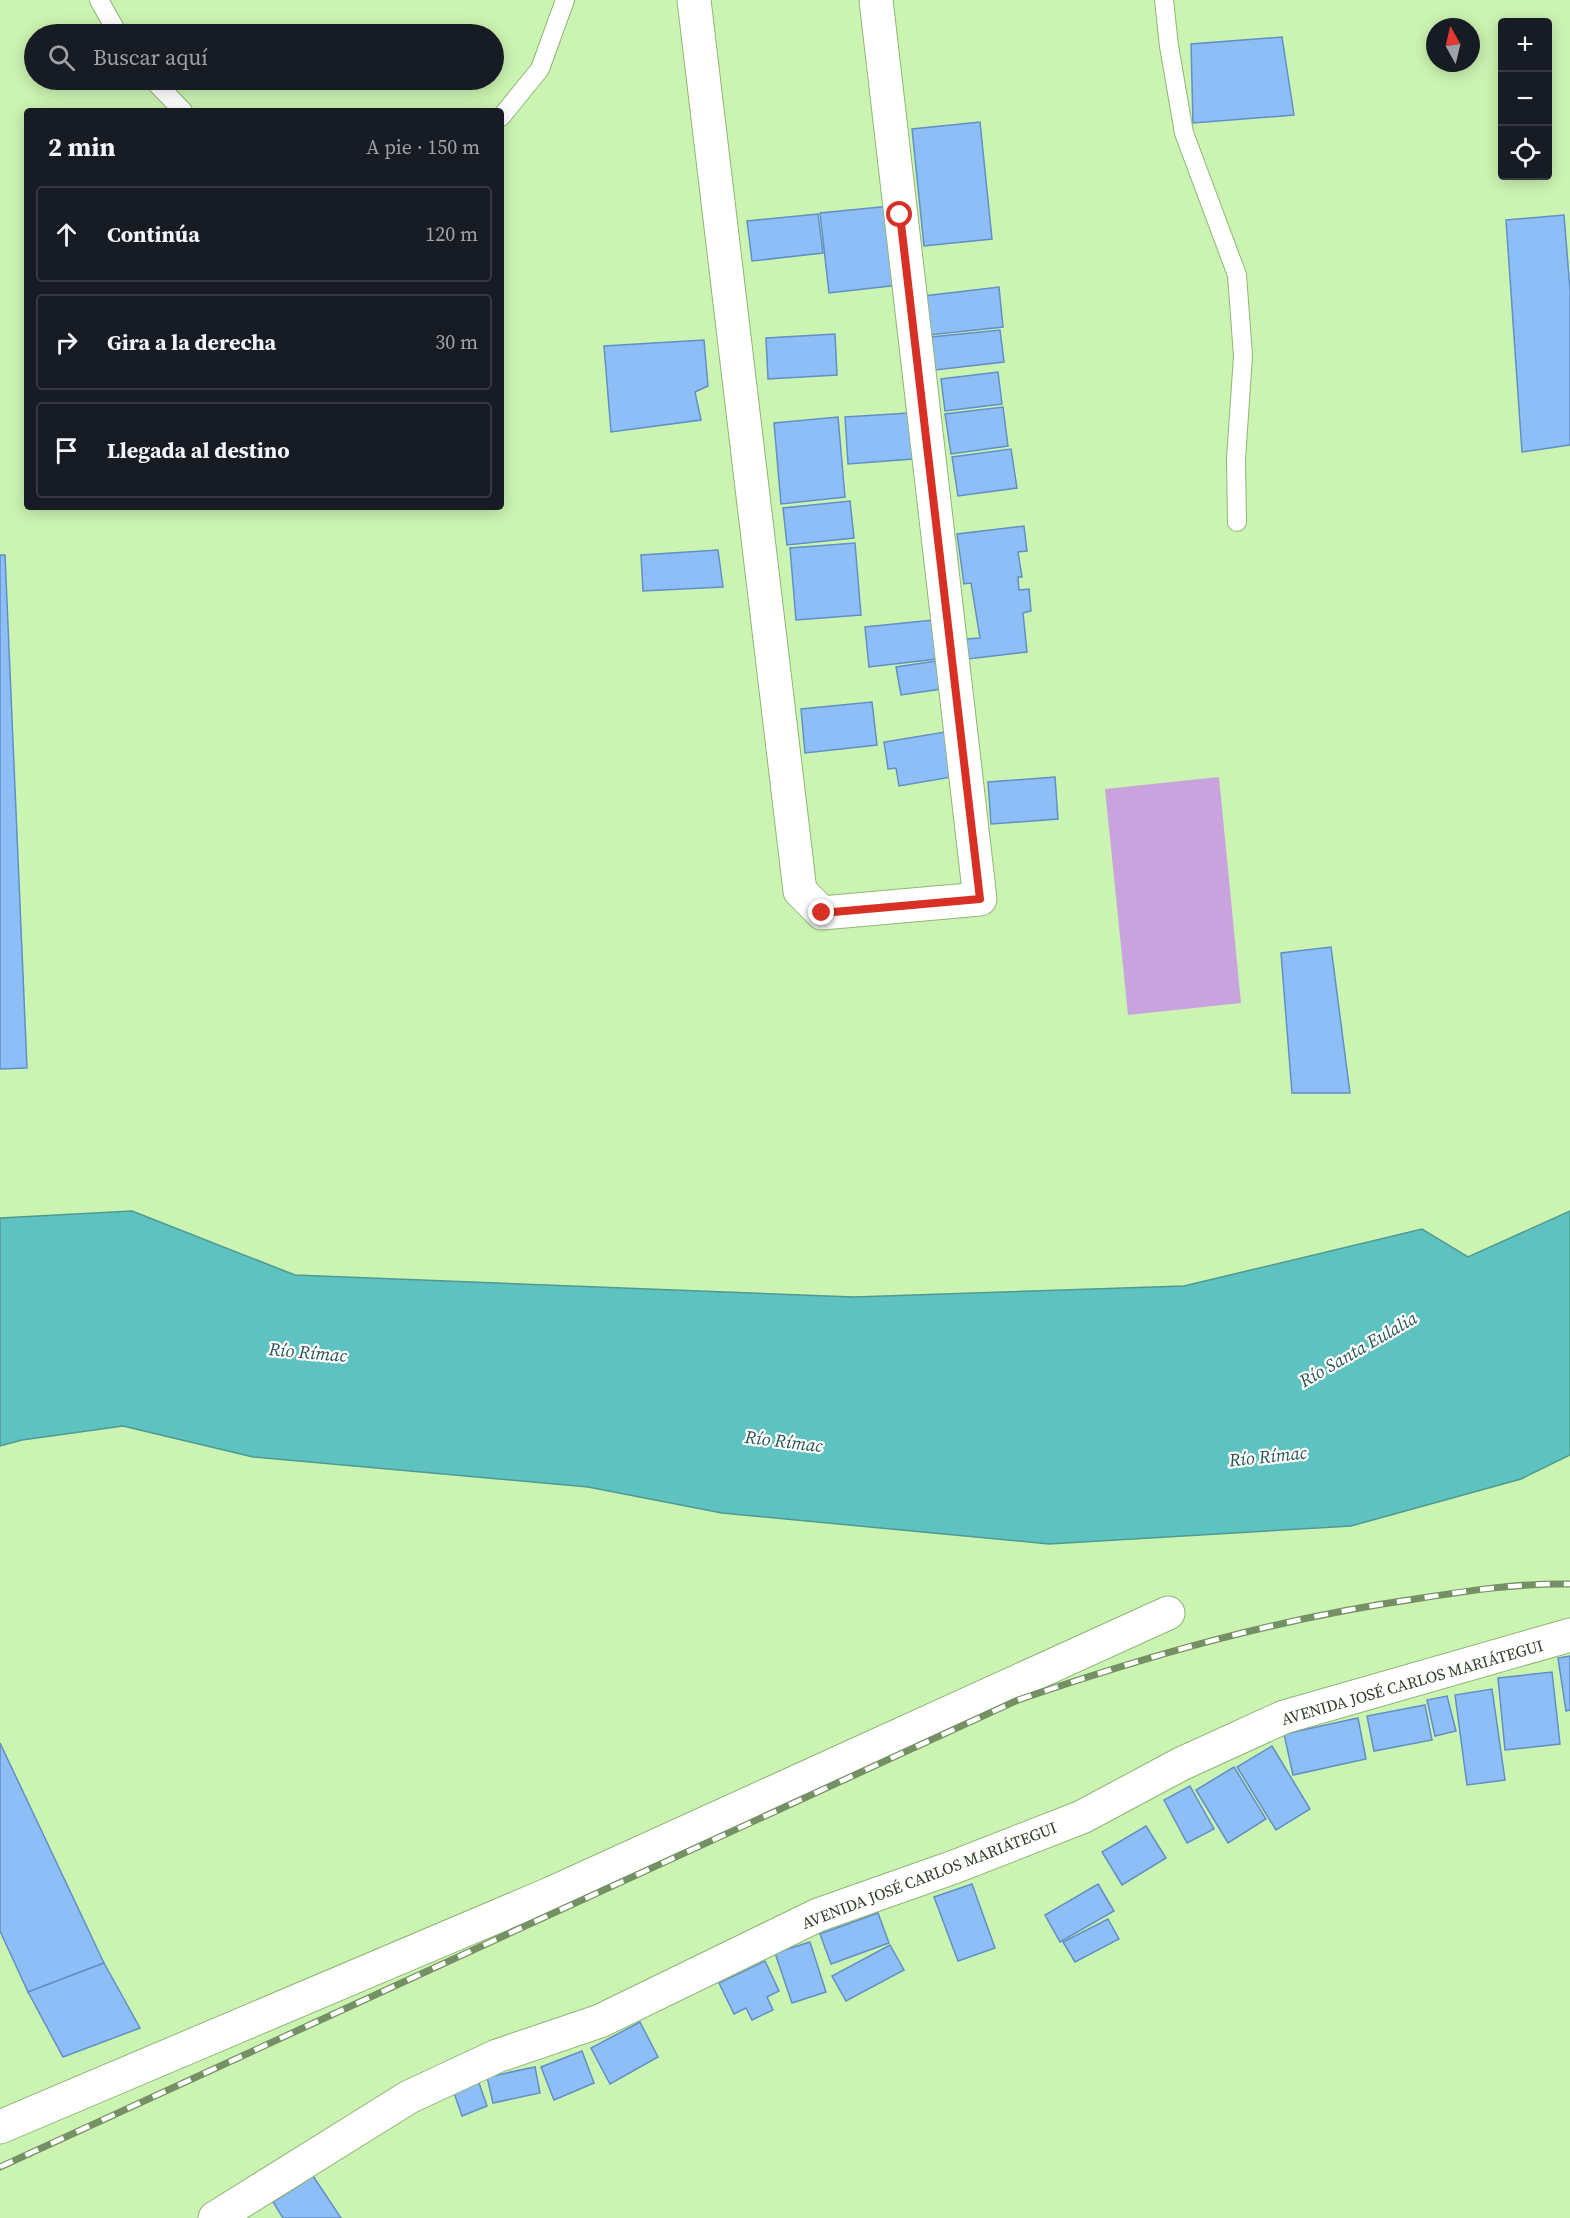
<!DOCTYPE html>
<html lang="es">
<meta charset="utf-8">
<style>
body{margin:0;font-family:"Source Serif 4",serif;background:#20242c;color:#f1f3f6}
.controls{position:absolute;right:18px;top:18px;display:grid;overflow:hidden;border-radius:6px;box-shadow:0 3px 15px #0003}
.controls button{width:54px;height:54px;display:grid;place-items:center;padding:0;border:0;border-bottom:2px solid #363941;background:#171b24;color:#f1f3f6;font:30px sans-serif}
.compass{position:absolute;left:1426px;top:18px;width:54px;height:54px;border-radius:50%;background:#171b24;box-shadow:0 3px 15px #0003;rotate:352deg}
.stop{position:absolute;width:18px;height:18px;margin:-14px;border:4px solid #d93025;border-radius:50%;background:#fff}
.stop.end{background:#d93025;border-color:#fff;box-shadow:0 2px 6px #0008}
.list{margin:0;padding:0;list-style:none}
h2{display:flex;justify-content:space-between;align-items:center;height:78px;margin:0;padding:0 24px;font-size:26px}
h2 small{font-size:20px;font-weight:400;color:#9ea1a6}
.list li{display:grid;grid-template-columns:39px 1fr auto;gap:18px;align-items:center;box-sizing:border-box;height:96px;margin:0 12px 12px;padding:0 12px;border:2px solid #363941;border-radius:6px}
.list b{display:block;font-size:22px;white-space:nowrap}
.list em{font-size:20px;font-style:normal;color:#9ea1a6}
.icon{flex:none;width:33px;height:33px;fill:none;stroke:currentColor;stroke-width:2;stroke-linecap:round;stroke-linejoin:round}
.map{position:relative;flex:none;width:1570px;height:2218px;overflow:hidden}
.search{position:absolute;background:#171b24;box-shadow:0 3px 15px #0003;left:24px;top:24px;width:480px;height:66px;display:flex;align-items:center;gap:15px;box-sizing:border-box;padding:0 21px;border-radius:33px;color:#9ea1a6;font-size:22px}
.panel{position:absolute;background:#171b24;box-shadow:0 3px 15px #0003;left:24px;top:108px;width:480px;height:402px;border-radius:6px}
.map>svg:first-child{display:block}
.green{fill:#c9a3de}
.water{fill:#5dc2c0;stroke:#4f9a91;stroke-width:1.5}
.building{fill:#8ebef7;stroke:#618fc6;stroke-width:1.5}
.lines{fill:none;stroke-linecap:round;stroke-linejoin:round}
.lane-casing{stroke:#8fb576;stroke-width:20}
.street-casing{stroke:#8fb576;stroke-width:35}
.secondary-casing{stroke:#8fb576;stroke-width:35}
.lane{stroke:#fff;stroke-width:18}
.street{stroke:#fff;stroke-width:33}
.secondary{stroke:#fff;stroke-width:33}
.rail-casing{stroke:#759064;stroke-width:7}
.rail{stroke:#fff;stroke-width:4.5;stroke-dasharray:14;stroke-linecap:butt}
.route{stroke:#d93025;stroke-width:8}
.labels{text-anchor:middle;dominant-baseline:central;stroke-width:4.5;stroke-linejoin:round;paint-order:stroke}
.street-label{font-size:16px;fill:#2e3e24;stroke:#fff}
.water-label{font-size:18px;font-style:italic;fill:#265453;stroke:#fff}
</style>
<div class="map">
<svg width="1570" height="2218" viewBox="0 0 1570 2218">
<rect width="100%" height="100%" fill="#cbf4b2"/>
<polygon class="green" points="1219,777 1241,1003 1128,1015 1105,789"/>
<polygon class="water" points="132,1211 295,1275 854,1297 1184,1286 1422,1229 1468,1257 1570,1211 1570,1455 1521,1479 1351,1526 1049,1544 722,1513 588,1487 253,1457 123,1426 22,1440 0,1446 0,1218"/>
<g class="building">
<polygon points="1282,37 1294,115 1193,123 1191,44"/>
<polygon points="980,122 992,239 924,246 912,129"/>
<polygon points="890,206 899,285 829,293 820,213"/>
<polygon points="818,214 823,253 752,261 747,221"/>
<polygon points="1564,215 1570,290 1570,445 1522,452 1506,220"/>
<polygon points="999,287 1003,327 929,335 924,296"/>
<polygon points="1000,330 1004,362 935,370 931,337"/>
<polygon points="835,334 837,375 768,379 766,338"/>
<polygon points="704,340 708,386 695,392 701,420 611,432 604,346"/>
<polygon points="998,372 1002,404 945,411 941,379"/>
<polygon points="1003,407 1008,446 951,454 945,414"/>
<polygon points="909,413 913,459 848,464 845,417"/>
<polygon points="838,417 845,497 781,504 774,423"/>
<polygon points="1011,449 1017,488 958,496 952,457"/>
<polygon points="850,501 854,538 787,545 783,508"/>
<polygon points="1024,526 1027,551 1018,552 1022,577 1018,577 1019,590 1029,589 1031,611 1023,613 1027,652 968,659 966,639 980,638 971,583 964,584 957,534"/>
<polygon points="855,543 861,615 796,620 790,548"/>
<polygon points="718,550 723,587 643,591 641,555"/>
<polygon points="0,555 5,555 27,1068 0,1069"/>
<polygon points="933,620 937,659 869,667 865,627"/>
<polygon points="936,661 941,689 901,695 896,667"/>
<polygon points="872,702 877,745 805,753 801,709"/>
<polygon points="951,731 958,776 899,786 896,768 888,769 884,742"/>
<polygon points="1055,777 1058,819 991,824 988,782"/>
<polygon points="1331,947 1350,1093 1292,1093 1281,953"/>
<polygon points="1570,1656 1570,1710 1566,1711 1558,1658"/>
<polygon points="1552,1672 1560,1744 1505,1750 1498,1678"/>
<polygon points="1492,1689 1505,1780 1467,1785 1455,1695"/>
<polygon points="1447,1696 1456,1731 1435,1736 1427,1700"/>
<polygon points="1425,1705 1432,1740 1374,1751 1367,1716"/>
<polygon points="1358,1718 1366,1759 1293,1775 1284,1734"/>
<polygon points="0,1743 104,1963 28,1992 0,1931"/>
<polygon points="1272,1746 1310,1809 1276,1830 1237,1767"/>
<polygon points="1234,1767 1266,1819 1228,1843 1196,1790"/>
<polygon points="1190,1786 1214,1829 1187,1843 1164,1800"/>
<polygon points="1146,1826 1166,1858 1122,1885 1102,1852"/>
<polygon points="972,1884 995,1948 958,1961 934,1897"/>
<polygon points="1098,1884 1114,1911 1060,1942 1045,1915"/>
<polygon points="878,1913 889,1943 831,1964 820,1934"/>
<polygon points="1108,1919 1119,1939 1075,1962 1063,1942"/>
<polygon points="810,1942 826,1992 792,2003 775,1953"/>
<polygon points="890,1945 904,1970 846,2001 832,1976"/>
<polygon points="765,1961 779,1991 767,1997 773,2010 752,2020 746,2008 734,2014 719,1983"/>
<polygon points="104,1963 140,2028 63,2057 28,1992"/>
<polygon points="640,2022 658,2057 610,2084 591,2048"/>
<polygon points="582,2051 594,2083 554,2100 541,2067"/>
<polygon points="535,2067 540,2093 493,2103 487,2077"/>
<polygon points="478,2080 487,2106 462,2116 453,2090"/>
<polygon points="313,2176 341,2218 283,2218 273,2202"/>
</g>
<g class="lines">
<defs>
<g id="lane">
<polyline points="99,0 118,34"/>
<polyline points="1164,0 1169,46 1184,133 1237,275 1243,356 1236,459 1237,522"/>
<polyline points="153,80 183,111"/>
<polyline points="501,117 540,69 565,0"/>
</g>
<g id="street">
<polyline points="694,0 800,891 822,913 980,899 876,0"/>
<polyline points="0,2127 552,1893 1168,1613"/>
</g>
<polyline id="secondary" points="215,2218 409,2097 497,2056 600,2021 818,1915 954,1867 1082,1817 1181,1764 1284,1717 1570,1635"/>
</defs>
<use href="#lane" class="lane-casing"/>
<use href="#street" class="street-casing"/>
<use href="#secondary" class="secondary-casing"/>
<use href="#lane" class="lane"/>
<use href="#street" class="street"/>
<use href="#secondary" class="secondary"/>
<defs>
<path id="rail" d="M0,2167L1018,1700C1150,1655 1276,1619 1415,1599C1466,1591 1518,1583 1570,1584"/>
</defs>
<use href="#rail" class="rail-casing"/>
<use href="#rail" class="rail"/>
</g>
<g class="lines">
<polyline class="route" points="822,913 980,899 900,215"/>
</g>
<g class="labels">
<g class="street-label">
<text transform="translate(1412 1682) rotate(-16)">AVENIDA JOSÉ CARLOS MARIÁTEGUI</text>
<text transform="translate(929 1875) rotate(-21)">AVENIDA JOSÉ CARLOS MARIÁTEGUI</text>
</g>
<g class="water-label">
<text transform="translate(1358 1349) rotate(-30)">Río Santa Eulalia</text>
<text transform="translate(308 1352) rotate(5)">Río Rímac</text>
<text transform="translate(784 1441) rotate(7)">Río Rímac</text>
<text transform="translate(1268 1456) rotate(-6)">Río Rímac</text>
</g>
</g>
</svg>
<div class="controls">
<button>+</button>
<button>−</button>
<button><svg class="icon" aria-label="locate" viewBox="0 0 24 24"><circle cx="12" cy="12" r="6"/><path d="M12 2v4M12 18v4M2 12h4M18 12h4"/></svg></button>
</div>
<svg class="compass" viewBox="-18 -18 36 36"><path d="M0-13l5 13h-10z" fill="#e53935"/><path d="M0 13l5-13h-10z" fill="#9ea1a6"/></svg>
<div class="stop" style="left:900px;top:215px"></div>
<div class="stop end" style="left:822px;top:913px"></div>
<div class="search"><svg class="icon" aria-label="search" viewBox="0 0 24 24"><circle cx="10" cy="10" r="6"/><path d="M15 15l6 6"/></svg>Buscar aquí</div>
<section class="panel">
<h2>2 min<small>A pie · 150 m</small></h2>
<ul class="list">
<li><svg class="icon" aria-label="ahead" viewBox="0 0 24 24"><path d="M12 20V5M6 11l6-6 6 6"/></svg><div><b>Continúa</b></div><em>120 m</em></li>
<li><svg class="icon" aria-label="right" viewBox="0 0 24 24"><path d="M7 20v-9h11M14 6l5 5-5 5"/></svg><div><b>Gira a la derecha</b></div><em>30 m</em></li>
<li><svg class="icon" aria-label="arrive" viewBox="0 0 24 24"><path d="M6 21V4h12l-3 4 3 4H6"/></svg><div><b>Llegada al destino</b></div></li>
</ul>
</section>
</div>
